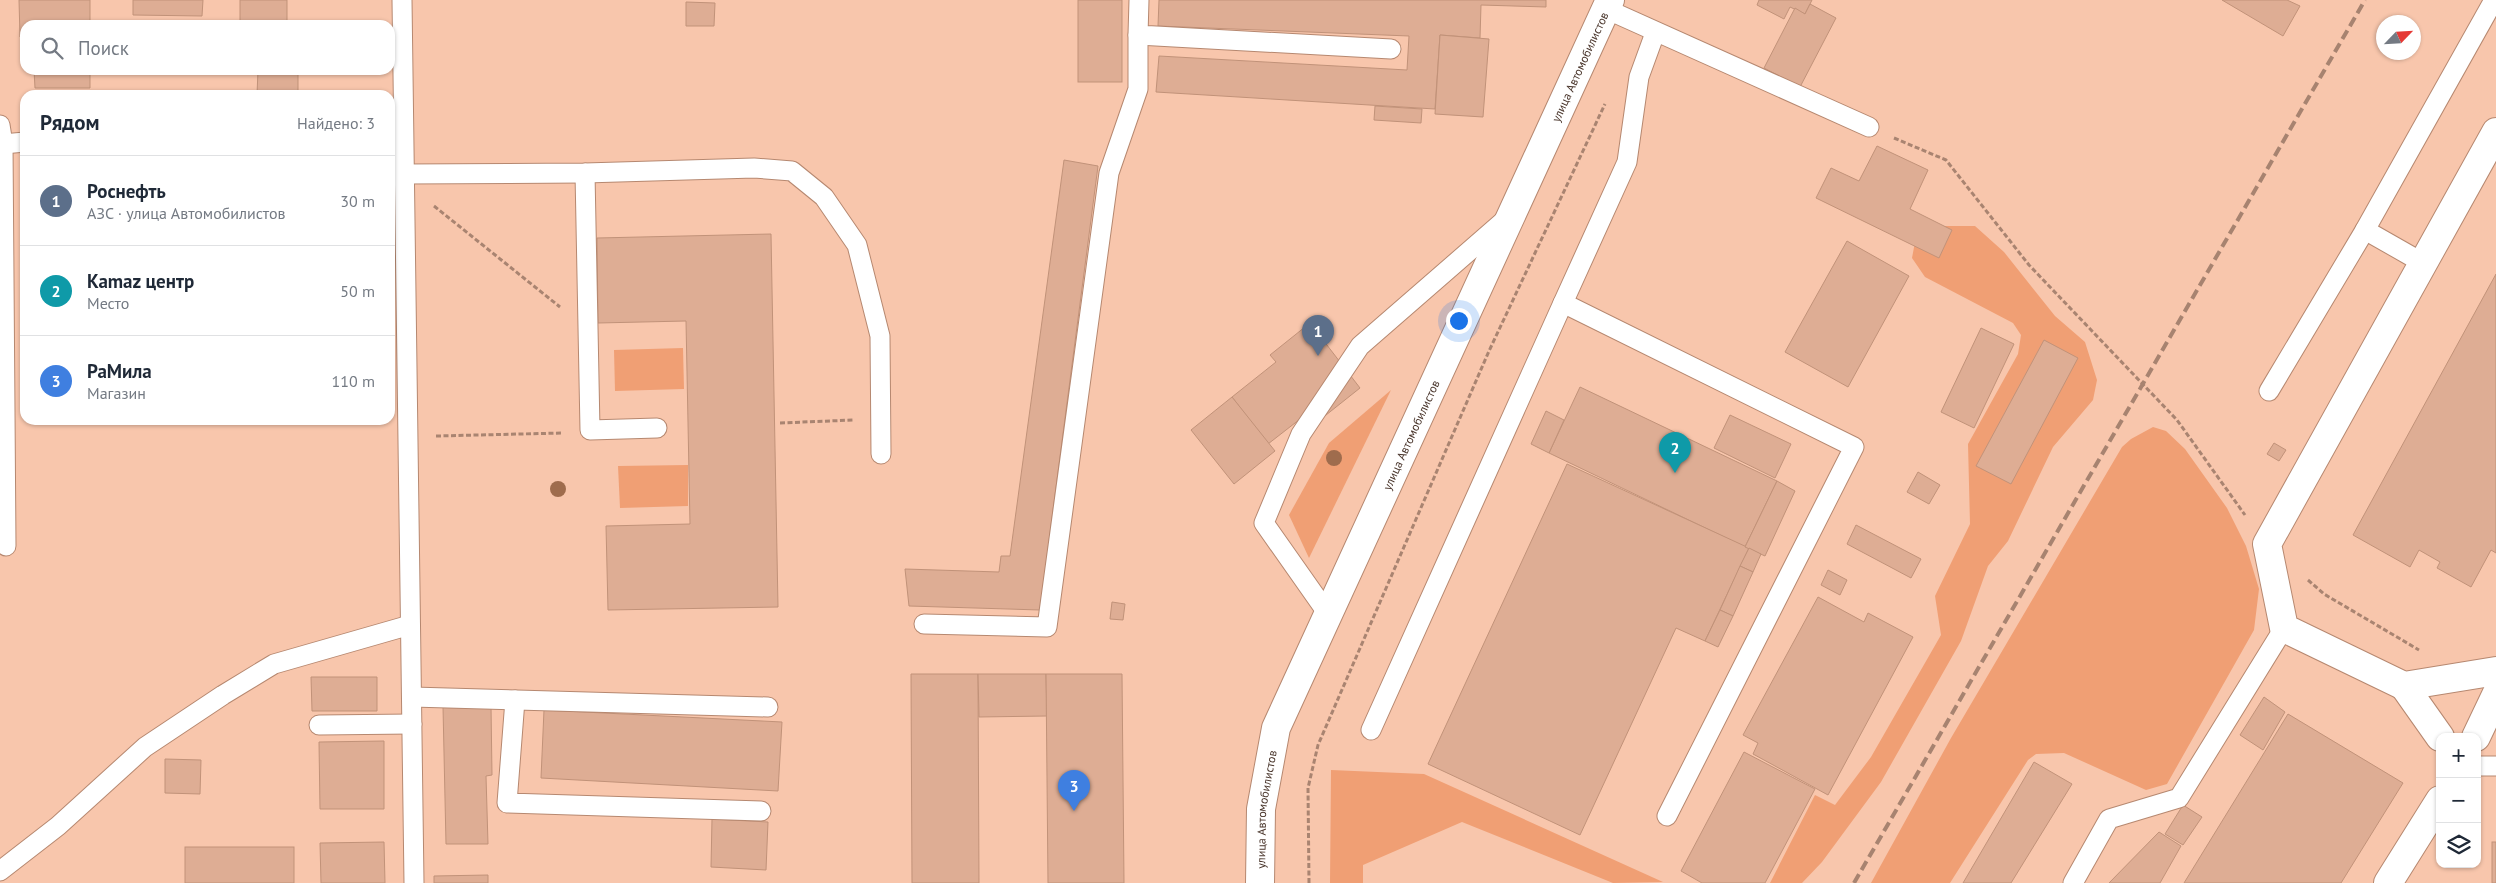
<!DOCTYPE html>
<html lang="ru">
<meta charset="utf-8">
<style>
body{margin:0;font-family:"PT Sans",sans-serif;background:#f6f6f7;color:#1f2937}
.controls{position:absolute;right:15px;bottom:15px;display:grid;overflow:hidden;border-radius:10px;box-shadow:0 1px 4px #0004}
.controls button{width:45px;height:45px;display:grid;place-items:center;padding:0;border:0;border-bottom:1px solid #e0e1e3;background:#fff;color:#1f2937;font:25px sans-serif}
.compass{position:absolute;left:2376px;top:15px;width:45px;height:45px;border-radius:50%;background:#fff;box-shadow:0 1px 4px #0004;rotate:65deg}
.you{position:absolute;left:1458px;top:320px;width:18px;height:18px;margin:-12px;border:4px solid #fff;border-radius:50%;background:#1a73e8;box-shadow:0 0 0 8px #1a73e833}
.badge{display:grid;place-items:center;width:32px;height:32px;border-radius:50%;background:#39738c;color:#fff;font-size:16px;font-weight:700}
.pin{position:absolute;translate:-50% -41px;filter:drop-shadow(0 1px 2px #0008)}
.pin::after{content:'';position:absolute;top:26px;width:18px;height:15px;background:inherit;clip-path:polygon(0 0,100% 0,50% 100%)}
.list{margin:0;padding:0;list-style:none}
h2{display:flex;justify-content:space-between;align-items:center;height:65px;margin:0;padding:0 20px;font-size:21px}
h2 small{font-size:16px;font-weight:400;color:#747a83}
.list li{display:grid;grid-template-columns:32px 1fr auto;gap:15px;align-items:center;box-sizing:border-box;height:90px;padding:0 20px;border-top:1px solid #e0e1e3}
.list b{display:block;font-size:19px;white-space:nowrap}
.list p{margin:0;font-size:16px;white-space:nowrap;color:#747a83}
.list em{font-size:16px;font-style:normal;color:#747a83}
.icon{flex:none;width:28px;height:28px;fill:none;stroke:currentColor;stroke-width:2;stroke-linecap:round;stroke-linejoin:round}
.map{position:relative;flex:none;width:2496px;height:883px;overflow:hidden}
.search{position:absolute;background:#fff;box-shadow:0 1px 4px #0004;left:20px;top:20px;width:375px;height:55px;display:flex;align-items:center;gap:12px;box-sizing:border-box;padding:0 18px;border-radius:15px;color:#747a83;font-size:19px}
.panel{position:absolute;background:#fff;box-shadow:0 1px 4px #0004;left:20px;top:90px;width:375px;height:335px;border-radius:15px}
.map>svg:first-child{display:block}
.green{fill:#f09f74}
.building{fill:#dead94;stroke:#c19279}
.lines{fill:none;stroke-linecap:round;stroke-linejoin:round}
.service-casing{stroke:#b68870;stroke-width:21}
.minor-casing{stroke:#b68870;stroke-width:30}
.tertiary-casing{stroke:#b68870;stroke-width:30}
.path{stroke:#a98471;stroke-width:3;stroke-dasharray:5 2.5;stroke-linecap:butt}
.service{stroke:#fff;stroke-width:19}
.minor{stroke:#fff;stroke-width:28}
.tertiary{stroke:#fff;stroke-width:28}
.rail{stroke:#a78370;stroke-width:4;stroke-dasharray:10 5;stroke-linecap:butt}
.tree{fill:#9f6c4d}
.labels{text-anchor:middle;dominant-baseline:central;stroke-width:4.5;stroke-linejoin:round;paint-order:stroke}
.street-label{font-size:12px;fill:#49352b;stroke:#fbf1eb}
</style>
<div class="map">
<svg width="2496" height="883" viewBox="0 0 2496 883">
<rect width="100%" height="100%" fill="#f8c6ac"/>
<g class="green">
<polygon points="1935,226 1975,226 2004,252 2055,316 2085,342 2097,380 2093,400 2053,447 2008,541 1988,566 1961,641 1881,782 1822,862 1802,883 1770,883 1815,795 1835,805 1871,757 1941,635 1935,596 1970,524 1968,444 2018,354 2021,335 2013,323 1925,277 1912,258 1915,242"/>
<polygon points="683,348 684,389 615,391 614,350"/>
<polygon points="1391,390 1309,558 1289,515 1329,443"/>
<polygon points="2153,427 2166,431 2185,449 2227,508 2246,546 2259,589 2254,630 2167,784 2146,790 2064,753 2036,754 2028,760 1950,883 1871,883 1951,738 2122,447 2131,439"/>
<polygon points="688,465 688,506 620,508 618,466"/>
<polygon points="1331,770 1424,774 1663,882 1613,883 1462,822 1363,865 1363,883 1330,883"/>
</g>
<g class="building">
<polygon points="19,0 90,0 90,25 25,25 25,37 20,37"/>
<polygon points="133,0 203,0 202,16 133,15"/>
<rect x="240" y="0" width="47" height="25"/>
<rect x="1078" y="0" width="44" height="82"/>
<polygon points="1159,0 1546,0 1546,7 1481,5 1480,38 1440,35 1435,109 1156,92 1159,56 1407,70 1409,36 1158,26"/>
<polygon points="1759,0 1812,0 1805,14 1790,7 1784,19 1757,5"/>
<polygon points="2222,0 2287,0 2300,6 2283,36"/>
<polygon points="686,2 715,3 714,26 686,26"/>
<polygon points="1810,4 1836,18 1800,87 1764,68 1795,8 1805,14"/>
<polygon points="1440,35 1489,39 1483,117 1435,114"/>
<polygon points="34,70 90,70 90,88 35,88"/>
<polygon points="258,70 298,71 298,95 257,95"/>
<polygon points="1375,106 1422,109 1421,123 1374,120"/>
<polygon points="1877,146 1928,170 1910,209 1952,230 1939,258 1816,198 1831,168 1859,181"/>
<polygon points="1064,160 1098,166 1040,610 909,606 905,569 999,572 1001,556 1010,556"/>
<polygon points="771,234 778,607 608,610 606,526 690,524 686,321 598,323 597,238"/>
<polygon points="1847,241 1909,276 1848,387 1785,352"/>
<polygon points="2496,274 2496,553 2491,550 2471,587 2437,568 2440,562 2419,550 2410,567 2353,535"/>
<polygon points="1310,323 1360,388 1321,419 1313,409 1268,444 1232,397 1276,362 1270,355"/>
<polygon points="1981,328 2014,344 1974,428 1941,412"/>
<polygon points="2044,340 2078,358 2011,484 1976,466"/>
<polygon points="1580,387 1777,481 1745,547 1549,453"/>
<polygon points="1232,397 1275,451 1234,484 1191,430"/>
<polygon points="1546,411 1564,420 1549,453 1531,444"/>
<polygon points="1730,415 1791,444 1775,478 1714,448"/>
<polygon points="2274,443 2286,450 2279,461 2267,454"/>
<polygon points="1567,464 1749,548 1705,641 1676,628 1580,835 1428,764"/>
<polygon points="1918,472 1940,485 1929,504 1907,492"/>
<polygon points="1777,481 1795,491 1765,556 1745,547"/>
<polygon points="1856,525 1921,559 1911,578 1847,544"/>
<polygon points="1749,548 1761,554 1753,572 1740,566"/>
<polygon points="1740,566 1753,572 1733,616 1720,610"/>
<polygon points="1828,570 1847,580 1840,595 1821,585"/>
<polygon points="1818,597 1864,622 1868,613 1913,637 1828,795 1753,754 1758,743 1743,735"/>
<polygon points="1112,602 1125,604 1123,620 1110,619"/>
<polygon points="1720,610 1733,616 1718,647 1705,641"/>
<polygon points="911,674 978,674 979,883 912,883"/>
<polygon points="978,674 1046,674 1047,716 979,717"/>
<polygon points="1046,674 1122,674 1124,883 1048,883"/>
<polygon points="311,677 377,677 377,711 312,711"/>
<polygon points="2264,697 2285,712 2263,750 2240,735"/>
<polygon points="491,706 492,775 486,776 488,844 446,844 443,707"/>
<polygon points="544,710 782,722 778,791 541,778"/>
<polygon points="2288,714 2403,783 2341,883 2184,883"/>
<polygon points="384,741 384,809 320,809 319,742"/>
<polygon points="1744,752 1815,789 1765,883 1702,883 1681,871"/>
<polygon points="165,759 201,760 200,794 165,793"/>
<polygon points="2034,762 2072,784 2011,883 1963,883"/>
<polygon points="2183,805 2202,817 2183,845 2165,834"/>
<polygon points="712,819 768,822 766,870 711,867"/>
<polygon points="2159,832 2181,846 2160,883 2109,883"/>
<polygon points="384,842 385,883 321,883 320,843"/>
<rect x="2492" y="842" width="4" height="41"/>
<rect x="185" y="847" width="109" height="36"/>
<polygon points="488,875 488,883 434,883 434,876"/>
</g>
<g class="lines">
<defs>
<g id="service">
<polyline points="402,0 414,883"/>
<polyline points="1139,0 1138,35 1391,49"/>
<polyline points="1606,9 1869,127"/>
<polyline points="1655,33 1639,77 1627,162 1563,303 1854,447 1667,816"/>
<polyline points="0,125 3,144 6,546"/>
<polyline points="3,144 25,142"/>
<polyline points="585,173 590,430 657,428"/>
<polyline points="404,174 585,173 754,168 792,171 824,197 857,245 880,336 881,454"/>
<polyline points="2365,230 2423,263"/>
<polyline points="2269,391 2365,230 2494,0"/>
<polyline points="1328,614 1264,523 1301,434 1360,346 1506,219"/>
<polyline points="924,624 1047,627 1109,173 1138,89 1138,35"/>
<polyline points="412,697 768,707"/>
<polyline points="515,700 507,803 761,811"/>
<polyline points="319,725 412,724"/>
<polyline points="1371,730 1563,303"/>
<polyline points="2477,766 2496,766"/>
<polyline points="0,871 58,826 145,747 223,695 274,664 410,625"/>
<polyline points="2073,883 2109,819 2179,798 2284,628"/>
</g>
<g id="minor">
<polyline points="2496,132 2267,544 2284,628 2404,686 2496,671"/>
<polyline points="2404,686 2440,737"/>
<polyline points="2476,737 2496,695"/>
<polyline points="2388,883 2440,800"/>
</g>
<g id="tertiary">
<path id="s1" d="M1260,883L1261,809L1276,728L1610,0"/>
</g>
</defs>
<use href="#service" class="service-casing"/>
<use href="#minor" class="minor-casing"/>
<use href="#tertiary" class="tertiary-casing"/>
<g class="path">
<polyline points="1894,138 1946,160 2029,265 2177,420 2245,515"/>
<polyline points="434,206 560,307"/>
<polyline points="780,423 853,420"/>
<polyline points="436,436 563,433"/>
<polyline points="2308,580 2324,594 2419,650"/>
<polyline points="1309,883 1308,788 1318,745 1489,351 1605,104"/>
</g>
<use href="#service" class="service"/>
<use href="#minor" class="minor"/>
<use href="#tertiary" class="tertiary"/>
<polyline class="rail" points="1854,883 2365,0"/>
</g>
<g class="tree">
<circle cx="1334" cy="458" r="8"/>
<circle cx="558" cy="489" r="8"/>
</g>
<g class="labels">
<g class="street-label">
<text stroke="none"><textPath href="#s1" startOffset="884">улица Автомобилистов</textPath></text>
<text stroke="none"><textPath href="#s1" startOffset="479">улица Автомобилистов</textPath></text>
<text stroke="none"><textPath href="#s1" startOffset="74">улица Автомобилистов</textPath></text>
</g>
</g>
</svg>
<div class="controls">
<button>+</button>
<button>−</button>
<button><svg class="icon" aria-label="layers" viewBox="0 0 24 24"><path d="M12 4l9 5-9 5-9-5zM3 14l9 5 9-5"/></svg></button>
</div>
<svg class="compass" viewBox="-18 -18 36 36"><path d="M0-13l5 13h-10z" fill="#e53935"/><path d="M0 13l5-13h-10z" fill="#747a83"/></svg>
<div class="you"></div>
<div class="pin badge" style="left:1318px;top:356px;background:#5c6f8a">1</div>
<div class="pin badge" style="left:1675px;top:473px;background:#0f9aa8">2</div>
<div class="pin badge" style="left:1074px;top:811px;background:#3f7fe0">3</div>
<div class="search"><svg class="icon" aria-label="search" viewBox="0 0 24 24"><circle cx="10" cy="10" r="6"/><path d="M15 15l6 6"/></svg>Поиск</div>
<section class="panel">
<h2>Рядом<small>Найдено: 3</small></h2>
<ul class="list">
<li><span class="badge" style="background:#5c6f8a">1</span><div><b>Роснефть</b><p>АЗС · улица Автомобилистов</p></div><em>30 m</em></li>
<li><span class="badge" style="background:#0f9aa8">2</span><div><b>Kamaz центр</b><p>Место</p></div><em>50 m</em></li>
<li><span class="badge" style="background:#3f7fe0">3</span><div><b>РаМила</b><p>Магазин</p></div><em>110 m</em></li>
</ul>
</section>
</div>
